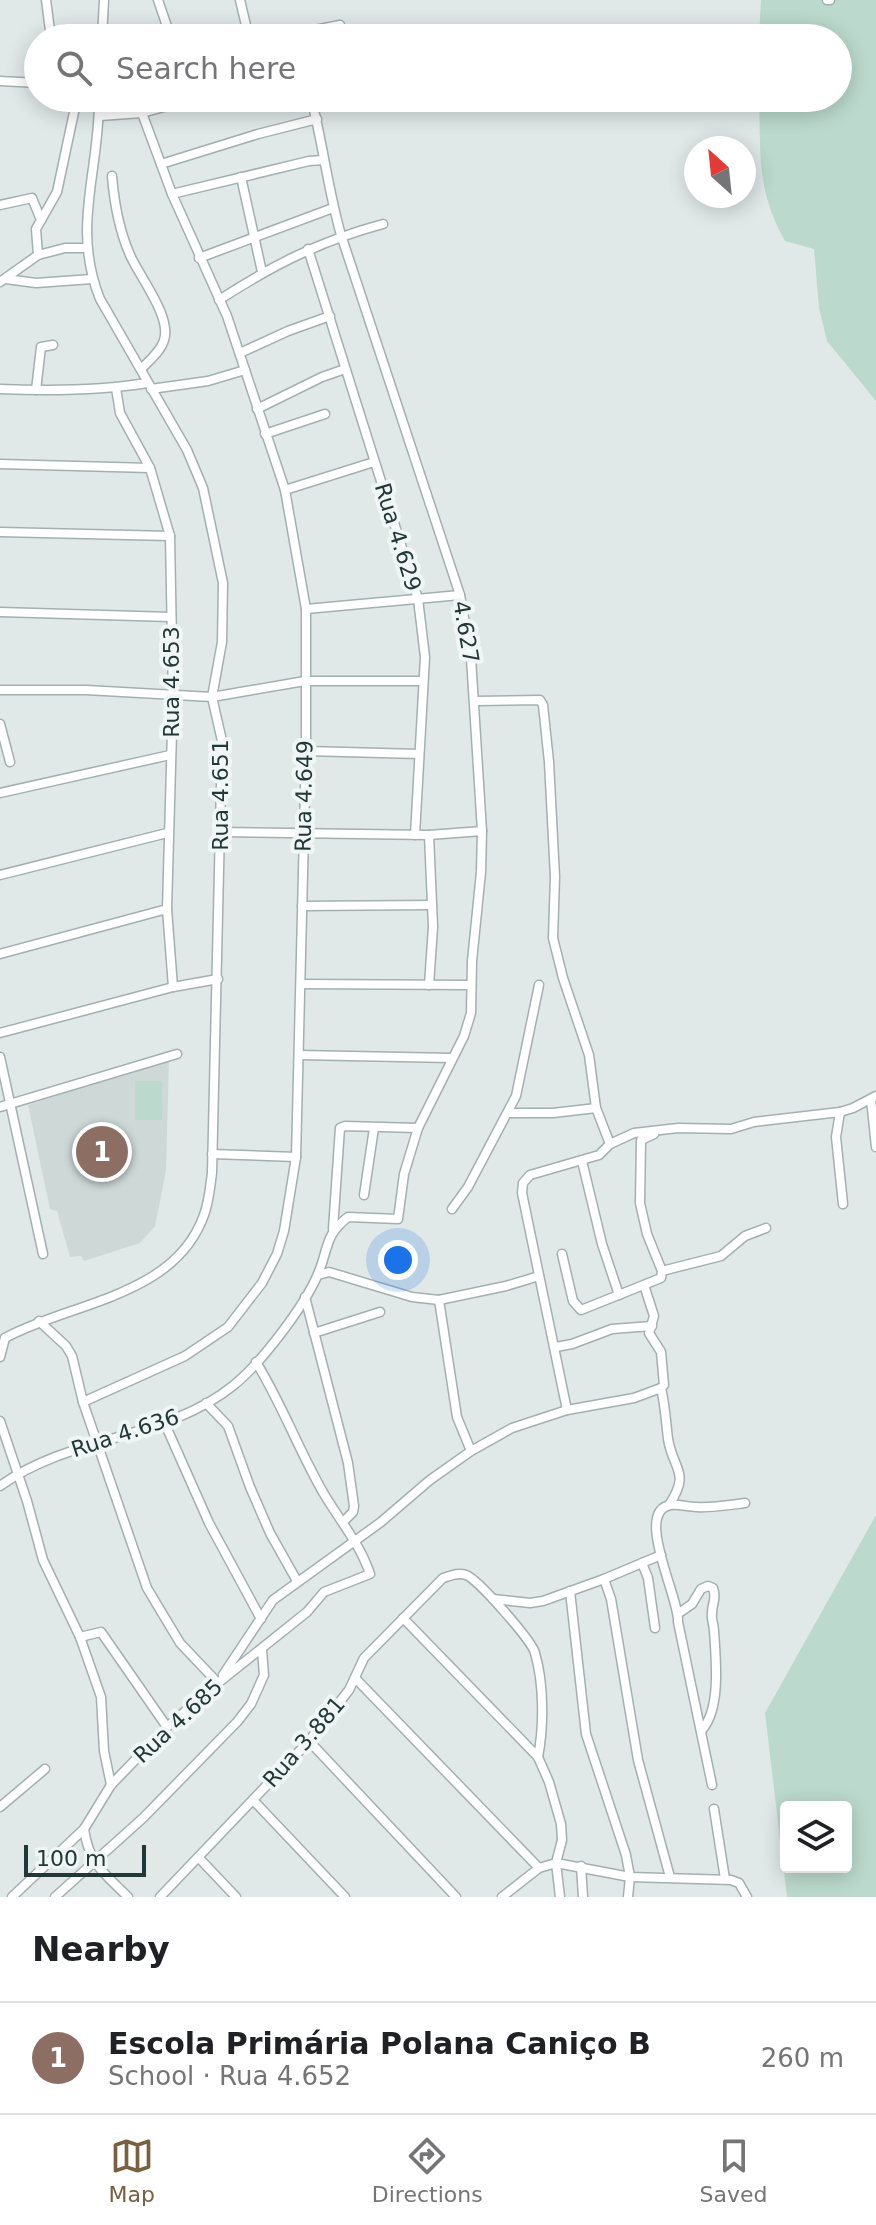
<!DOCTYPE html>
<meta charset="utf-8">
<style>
body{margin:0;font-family:"DejaVu Sans",sans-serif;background:#f2f2f2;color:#202124}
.controls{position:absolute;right:24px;bottom:24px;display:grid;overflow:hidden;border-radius:8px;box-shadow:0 4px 20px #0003}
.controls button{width:72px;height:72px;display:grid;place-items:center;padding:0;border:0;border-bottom:2px solid #e0e0e0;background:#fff;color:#202124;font:40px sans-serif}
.compass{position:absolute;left:684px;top:136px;width:72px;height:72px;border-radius:50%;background:#fff;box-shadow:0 4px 20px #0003;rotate:333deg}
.scale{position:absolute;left:24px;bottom:20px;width:122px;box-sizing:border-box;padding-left:8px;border:4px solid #223738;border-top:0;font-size:22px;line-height:28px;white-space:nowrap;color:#223738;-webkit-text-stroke:6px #f0f6f5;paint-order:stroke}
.you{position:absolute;left:398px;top:1260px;width:28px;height:28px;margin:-20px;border:6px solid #fff;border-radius:50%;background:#1a73e8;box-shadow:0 0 0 12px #1a73e833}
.badge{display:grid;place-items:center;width:52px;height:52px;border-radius:50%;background:#786040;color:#fff;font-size:26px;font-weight:700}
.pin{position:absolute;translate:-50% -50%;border:4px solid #fff;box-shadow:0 2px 8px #0006}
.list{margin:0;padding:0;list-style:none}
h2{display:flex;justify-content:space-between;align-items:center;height:104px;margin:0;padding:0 32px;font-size:34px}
h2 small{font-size:26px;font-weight:400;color:#757577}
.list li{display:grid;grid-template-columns:52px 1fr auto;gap:24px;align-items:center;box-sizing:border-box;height:112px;padding:0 32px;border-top:2px solid #e0e0e0}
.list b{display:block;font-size:30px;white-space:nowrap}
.list p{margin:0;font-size:26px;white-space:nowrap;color:#757577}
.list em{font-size:26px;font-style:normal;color:#757577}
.icon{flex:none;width:44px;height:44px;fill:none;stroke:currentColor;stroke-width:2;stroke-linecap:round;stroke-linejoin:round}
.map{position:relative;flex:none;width:876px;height:1897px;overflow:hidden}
.search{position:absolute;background:#fff;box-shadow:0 4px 20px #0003;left:24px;right:24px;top:24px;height:88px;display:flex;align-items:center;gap:20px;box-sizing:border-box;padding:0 28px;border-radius:44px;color:#757577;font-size:30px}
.sheet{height:216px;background:#fff}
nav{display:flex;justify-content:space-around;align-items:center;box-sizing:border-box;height:112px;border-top:2px solid #e0e0e0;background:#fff;font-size:22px;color:#757577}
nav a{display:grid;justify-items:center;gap:4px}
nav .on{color:#786040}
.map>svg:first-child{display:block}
.built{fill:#ced9d7}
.green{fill:#bbd9cc;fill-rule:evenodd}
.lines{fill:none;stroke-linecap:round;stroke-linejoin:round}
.street-casing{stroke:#a3b0b0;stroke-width:11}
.street{stroke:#fff;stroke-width:8}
.labels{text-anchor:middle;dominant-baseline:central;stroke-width:8;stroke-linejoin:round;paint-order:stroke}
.street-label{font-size:22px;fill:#223738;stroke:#f0f6f5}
</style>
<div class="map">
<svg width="876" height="1897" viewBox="0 0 876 1897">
<rect width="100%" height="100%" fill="#e0e9e8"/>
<polygon class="built" points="169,1060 166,1171 155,1226 140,1243 84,1261 81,1256 70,1257 57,1211 50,1209 28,1105"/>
<g class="green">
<path d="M761,0H876V401L827,341L819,308L814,249L785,241C756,189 761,155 759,98H838V38H759Z"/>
<rect x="135" y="1081" width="27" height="39"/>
<path d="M876,1515V1897H787L765,1713ZM846,1807V1867H786V1807Z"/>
</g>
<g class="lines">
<defs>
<g id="street">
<polyline points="46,0 51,38"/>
<polyline points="158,0 171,38"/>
<polyline points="240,0 249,38"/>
<polyline points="827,0 830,0"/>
<polyline points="102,38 104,0"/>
<polyline points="274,38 340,25"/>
<polyline points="0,81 38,83"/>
<polyline points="100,116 142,113 196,98"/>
<polyline points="161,164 258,134 317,119"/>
<path d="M112,176C114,201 120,232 130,255C139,276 172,317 164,340C161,351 149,361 141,369"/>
<polyline points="241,177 262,272"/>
<polyline points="172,194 309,161 324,160"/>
<polyline points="0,205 32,198 41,220"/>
<polyline points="308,249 418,599 425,657 415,835"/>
<polyline points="38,255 36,229 57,192 77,98"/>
<polyline points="199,258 333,208"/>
<polyline points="6,279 36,283 92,279"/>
<polyline points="0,282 38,255 65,248 86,248"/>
<path d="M219,300C273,265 320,241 383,224"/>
<polyline points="240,353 288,331 330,316"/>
<polyline points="116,388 120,413 150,468 170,536 173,696 167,909 173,987"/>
<path d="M0,389C50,391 98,391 147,383"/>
<polyline points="151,389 208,381 245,370"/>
<polyline points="36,390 41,347 53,345"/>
<polyline points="257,409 322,377 345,369"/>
<polyline points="265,434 325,414"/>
<polyline points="0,464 150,468"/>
<polyline points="285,490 374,462"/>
<polyline points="0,532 170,536"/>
<polyline points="306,609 460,595"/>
<polyline points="0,612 171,617"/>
<polyline points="0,690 86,690 212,697 305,681 422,681"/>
<polyline points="475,701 540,700 543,705 549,762 555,877 553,938 563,978 589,1055 596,1108 610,1144"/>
<polyline points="0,724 10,762"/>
<polyline points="306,751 419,754"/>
<polyline points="0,793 170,755"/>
<polyline points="221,832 429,835 482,831"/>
<polyline points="429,835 433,927 429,985"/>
<polyline points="0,875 167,833"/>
<polyline points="302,906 432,905"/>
<polyline points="0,954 167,909"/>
<polyline points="301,984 471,985"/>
<polyline points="0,1033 173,987 218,979"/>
<polyline points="299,1055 452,1058"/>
<polyline points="0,1057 43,1254"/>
<polyline points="871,1099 876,1147"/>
<polyline points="0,1107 177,1054"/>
<polyline points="840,1112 836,1137 843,1204"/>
<polyline points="508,1113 553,1113 596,1108"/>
<polyline points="654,1134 641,1140 640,1203 647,1234 662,1271"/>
<polyline points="212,1154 296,1157"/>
<polyline points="582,1161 602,1244 619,1295"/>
<polyline points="364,1195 374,1128"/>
<polyline points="452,1209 468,1187 516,1096 539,985"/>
<polyline points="333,1229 340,1128 345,1126 418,1128"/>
<polyline points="562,1254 573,1301 581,1310 661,1278 662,1271 721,1256 745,1236 766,1228"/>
<polyline points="318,1275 329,1272 412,1297 439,1300 506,1286 539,1276"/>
<path d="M644,1285L654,1316L649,1333L661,1352L664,1385L661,1388C665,1405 666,1422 668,1439C673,1470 691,1472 669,1505"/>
<polyline points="305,1297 348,1463 354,1506 353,1512 343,1522"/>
<polyline points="439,1300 457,1417 471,1451"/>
<polyline points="39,1321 66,1346 72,1356 83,1402 147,1588 180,1643 218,1683"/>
<polyline points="314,1333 380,1312"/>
<path d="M5,1338C71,1302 175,1297 204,1215C209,1202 210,1187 212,1173L222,741L212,697L222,642L223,583L203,488L187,450L100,299C71,227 100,170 99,98"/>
<polyline points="556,1347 572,1344 612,1329 652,1326"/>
<polyline points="0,1357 5,1338"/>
<polyline points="83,1402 185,1356 228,1327 262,1283 277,1254 284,1231 296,1157 306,751 306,609 285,490 227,316 172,194 142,113"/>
<polyline points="206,1403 228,1426 250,1487 270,1533 297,1581"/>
<polyline points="567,1410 522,1193 523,1183 530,1175 599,1155 610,1144 634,1133 678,1128 731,1129 754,1122 840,1112 853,1108 876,1096"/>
<polyline points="0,1421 27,1501 43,1560 80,1637 101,1697 104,1751 111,1785"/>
<polyline points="165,1424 209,1523 261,1619"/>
<path d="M0,1486C72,1434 165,1441 234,1385C261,1363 304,1307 318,1274C329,1248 324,1236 348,1217L398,1219L404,1174L418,1128L464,1036L471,1013L472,961L481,872L482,831L471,658L460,595L341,235C328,190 323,144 311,98"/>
<polyline points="642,1563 648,1578 655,1628"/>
<polyline points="604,1579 611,1599 638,1760 670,1877"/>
<polyline points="570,1591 586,1734 626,1855 630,1877 628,1897"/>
<polyline points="493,1599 530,1603 543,1601 604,1579 661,1555"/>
<path d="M679,1613L692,1604L701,1589L708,1586L713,1588C717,1600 712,1602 712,1613C711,1619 714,1625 714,1631C716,1661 721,1708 702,1730"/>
<polyline points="403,1618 538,1757 549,1782 561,1824 562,1840 556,1863 560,1897"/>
<polyline points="80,1637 101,1632 167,1727"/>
<polyline points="223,1675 273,1600 381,1522 430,1480 471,1451 512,1428 567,1410 634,1398 661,1388"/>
<polyline points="355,1678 539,1868"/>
<polyline points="309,1741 456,1897"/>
<path d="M712,1785L678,1622C680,1599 633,1510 671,1505C679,1504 688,1507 696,1507C712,1508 729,1505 745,1503"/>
<polyline points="253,1800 345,1897"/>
<polyline points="0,1807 45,1769"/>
<polyline points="714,1809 725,1879"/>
<path d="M84,1829C89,1864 104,1873 128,1897"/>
<polyline points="199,1858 236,1897"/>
<polyline points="581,1866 583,1897"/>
<path d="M12,1897L84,1829L111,1785L167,1727L218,1683L307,1612L324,1592L370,1574C360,1544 340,1521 324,1494C299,1451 282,1404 256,1362"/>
<polyline points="55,1897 143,1818 237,1722 251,1704 264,1675 262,1650"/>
<path d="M160,1897L309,1741L349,1690L364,1658L443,1578C450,1576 458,1572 466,1575C478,1579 532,1641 535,1653C544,1684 544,1726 538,1757"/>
<polyline points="502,1897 539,1868 556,1863 630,1877 731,1880 739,1883 747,1897"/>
</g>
</defs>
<use href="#street" class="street-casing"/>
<use href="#street" class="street"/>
</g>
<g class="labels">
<g class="street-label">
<text transform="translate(398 537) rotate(73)">Rua 4.629</text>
<text transform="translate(466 632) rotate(80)">4.627</text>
<text transform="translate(171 682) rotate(-90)">Rua 4.653</text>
<text transform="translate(220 795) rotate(-90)">Rua 4.651</text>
<text transform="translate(304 796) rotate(-89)">Rua 4.649</text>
<text transform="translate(125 1433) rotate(-18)">Rua 4.636</text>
<text transform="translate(178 1721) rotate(-43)">Rua 4.685</text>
<text transform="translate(304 1742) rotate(-49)">Rua 3.881</text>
</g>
</g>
</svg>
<div class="controls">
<button><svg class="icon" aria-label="layers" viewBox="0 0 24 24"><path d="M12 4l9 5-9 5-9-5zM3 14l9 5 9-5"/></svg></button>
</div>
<svg class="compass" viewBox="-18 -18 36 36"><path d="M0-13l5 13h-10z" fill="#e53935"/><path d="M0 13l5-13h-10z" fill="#757577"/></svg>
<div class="scale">100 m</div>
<div class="you"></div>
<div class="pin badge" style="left:102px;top:1152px;background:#8d6e63">1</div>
<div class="search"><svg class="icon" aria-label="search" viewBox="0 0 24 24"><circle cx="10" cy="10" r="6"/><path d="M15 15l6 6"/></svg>Search here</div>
</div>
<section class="sheet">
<h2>Nearby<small></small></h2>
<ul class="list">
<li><span class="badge" style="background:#8d6e63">1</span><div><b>Escola Primária Polana Caniço B</b><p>School · Rua 4.652</p></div><em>260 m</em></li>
</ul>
</section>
<nav>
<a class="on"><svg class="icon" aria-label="map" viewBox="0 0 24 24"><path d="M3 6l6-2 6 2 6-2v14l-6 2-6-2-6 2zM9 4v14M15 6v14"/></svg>Map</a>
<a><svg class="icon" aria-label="directions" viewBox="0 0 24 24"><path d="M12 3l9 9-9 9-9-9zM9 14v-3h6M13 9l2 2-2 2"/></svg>Directions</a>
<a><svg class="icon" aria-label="saved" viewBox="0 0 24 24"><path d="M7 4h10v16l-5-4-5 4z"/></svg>Saved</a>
</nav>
